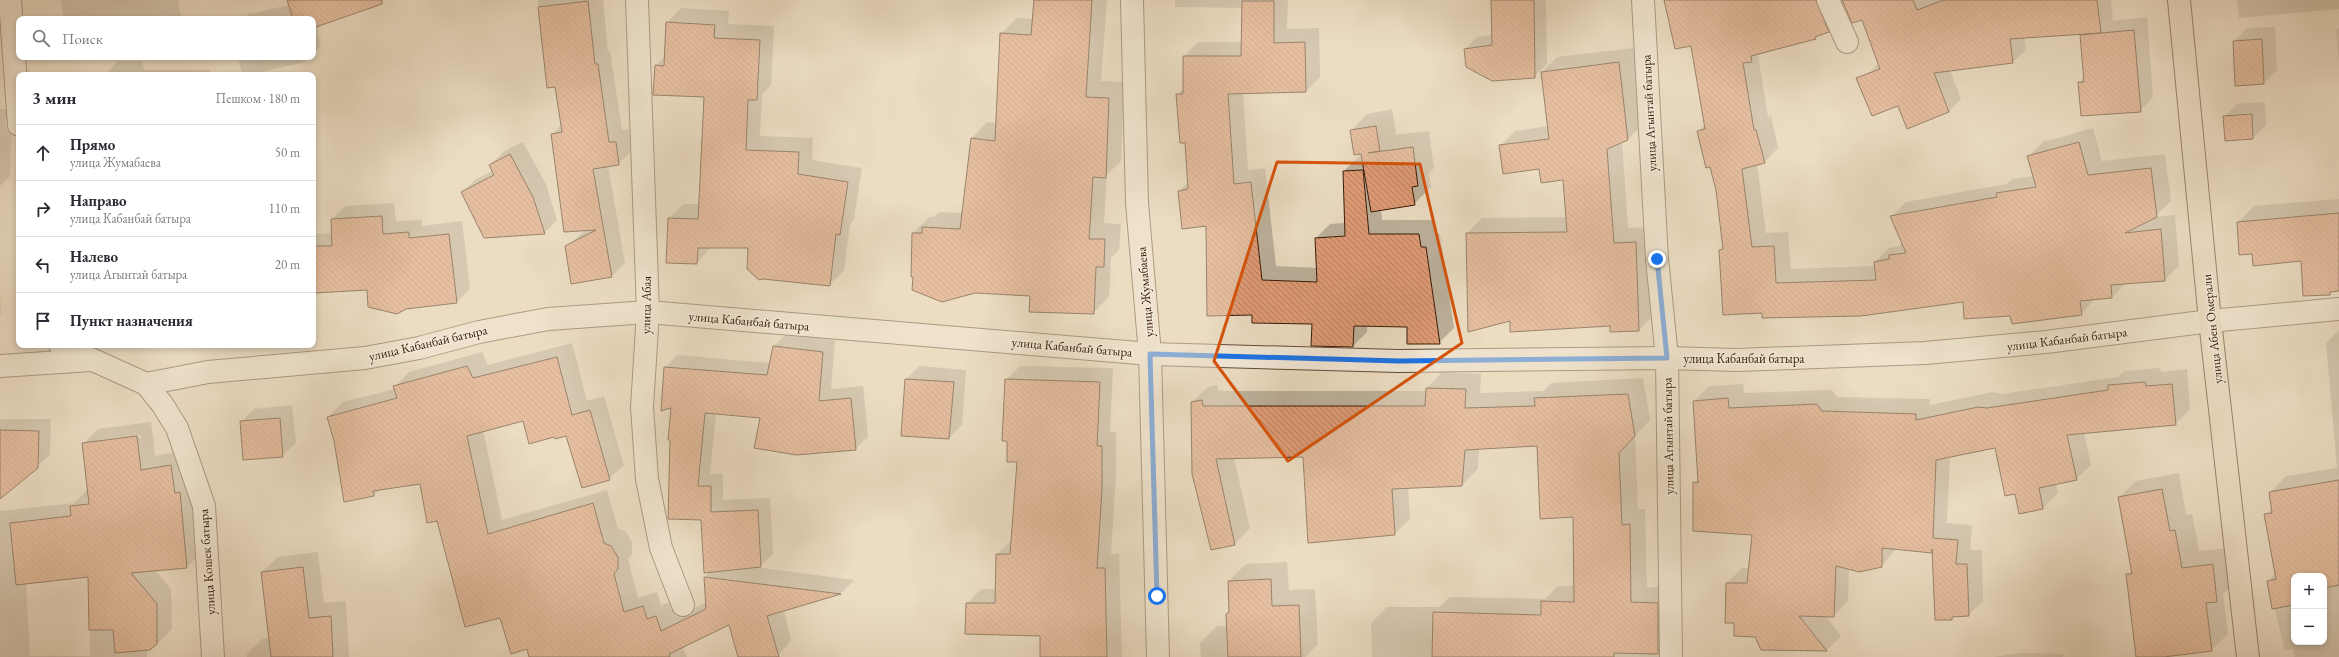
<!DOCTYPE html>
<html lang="ru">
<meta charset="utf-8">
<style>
body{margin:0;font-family:"EB Garamond",serif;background:#f2f2f3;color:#2b2b33}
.controls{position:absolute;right:12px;bottom:12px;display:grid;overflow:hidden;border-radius:8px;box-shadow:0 2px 6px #0003}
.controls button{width:36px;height:36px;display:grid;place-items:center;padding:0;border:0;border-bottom:1px solid #e1e1e2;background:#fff;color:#2b2b33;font:20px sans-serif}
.stop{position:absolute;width:12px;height:12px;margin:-9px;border:3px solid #1a73e8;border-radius:50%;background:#fff}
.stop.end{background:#1a73e8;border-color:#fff;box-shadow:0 1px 4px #0008}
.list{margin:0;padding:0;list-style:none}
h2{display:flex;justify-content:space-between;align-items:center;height:52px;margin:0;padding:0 16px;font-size:17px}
h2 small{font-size:13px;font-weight:400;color:#7c7c81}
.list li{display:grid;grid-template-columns:26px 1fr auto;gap:12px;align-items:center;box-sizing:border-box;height:56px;padding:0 16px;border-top:1px solid #e1e1e2}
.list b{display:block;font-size:15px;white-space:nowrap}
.list p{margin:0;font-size:13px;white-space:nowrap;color:#7c7c81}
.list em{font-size:13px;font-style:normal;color:#7c7c81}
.icon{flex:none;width:22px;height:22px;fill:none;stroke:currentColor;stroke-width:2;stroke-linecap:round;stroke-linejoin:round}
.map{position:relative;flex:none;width:2339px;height:657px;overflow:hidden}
.search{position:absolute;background:#fff;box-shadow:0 2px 6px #0003;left:16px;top:16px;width:300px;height:44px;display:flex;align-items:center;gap:10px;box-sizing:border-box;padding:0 14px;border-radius:8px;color:#7c7c81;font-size:15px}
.panel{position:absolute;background:#fff;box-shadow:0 2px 6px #0003;left:16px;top:72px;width:300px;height:276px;border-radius:8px}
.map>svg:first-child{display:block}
.shadow{fill:#0003;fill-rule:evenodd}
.building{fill:url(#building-back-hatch);stroke:#371a04}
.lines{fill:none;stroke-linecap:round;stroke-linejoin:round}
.minor-casing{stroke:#644a34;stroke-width:24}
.major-casing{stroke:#371a04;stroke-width:24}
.minor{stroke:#f2e8d7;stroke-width:22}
.major{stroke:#ebdcc2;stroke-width:22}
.route{stroke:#1a73e8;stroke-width:5}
.marked{fill:none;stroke:#d6530b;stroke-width:3;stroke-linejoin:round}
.labels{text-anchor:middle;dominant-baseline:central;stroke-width:3;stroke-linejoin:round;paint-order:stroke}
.street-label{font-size:13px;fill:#371a04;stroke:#f2e8d7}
</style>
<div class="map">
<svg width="2339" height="657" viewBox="0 0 2339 657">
<defs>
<pattern id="building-back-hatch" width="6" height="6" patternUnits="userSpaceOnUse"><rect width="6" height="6" fill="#df9b76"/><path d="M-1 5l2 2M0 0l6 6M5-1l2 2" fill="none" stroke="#b67e5f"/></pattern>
</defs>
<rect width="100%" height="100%" fill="#ebdcc2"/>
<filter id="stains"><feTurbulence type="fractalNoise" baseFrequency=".005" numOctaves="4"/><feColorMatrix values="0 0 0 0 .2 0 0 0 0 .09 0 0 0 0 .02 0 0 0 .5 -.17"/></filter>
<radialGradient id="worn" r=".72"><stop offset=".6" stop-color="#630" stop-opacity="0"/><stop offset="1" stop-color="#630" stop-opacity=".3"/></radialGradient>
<g class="shadow">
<polygon points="61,0 178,0 181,16 178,19 64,19"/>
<polygon points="288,0 358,0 316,26 320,46 313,53 313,19 243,19 248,14 289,5"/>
<polygon points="538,0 603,0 608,51 610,51 622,130 629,129 631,151 618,164 608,166 625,263 612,276 567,246 586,230 552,135 561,125 556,86 548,87"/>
<polygon points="1035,0 1107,0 1101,81 1124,82 1121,161 1107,175 1104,223 1121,224 1119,250 1111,258 1109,297 1093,313 1031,295 912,276 913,233 929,217 933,217 939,212 962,213 972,138 987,122 997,123 1001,34 1017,18 1033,19"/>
<polygon points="1175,0 1288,0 1287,29 1319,28 1320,77 1306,91 1243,92 1248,170 1265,168 1276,266 1318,268 1316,238 1330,224 1345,223 1344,171 1358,157 1362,157 1351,131 1367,114 1392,109 1396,133 1394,135 1429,131 1434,168 1429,173 1431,187 1414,204 1381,209 1382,220 1433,220 1435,233 1440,233 1454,328 1439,343 1408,326 1367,325 1367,332 1353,346 1313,323 1253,314 1207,225 1179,191 1189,181 1186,142 1177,95 1184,88 1184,56 1198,42 1242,42 1243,8 1175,7"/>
<polygon points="1492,0 1546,0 1547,64 1534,77 1465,49 1477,37 1493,35"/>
<polygon points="1665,0 1829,0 1836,19 1822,33 1815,38 1758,55 1768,117 1771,116 1778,148 1764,162 1757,164 1766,233 1788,232 1791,269 1875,266 1875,262 1889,248 1899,246 1903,242 1892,216 1906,202 2007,184 2012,179 2034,176 2029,156 2043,142 2093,128 2102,161 2165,154 2171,201 2155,217 2175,215 2179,266 2164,280 2126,283 2112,297 2095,299 2081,314 2011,315 1964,301 1763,312 1720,250 1724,246 1717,190 1711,165 1698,131 1705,124 1692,44"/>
<polygon points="1851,0 2111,0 2113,19 2111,21 2147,17 2153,97 2140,111 2079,83 2084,77 2081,36 2084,33 2024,37 2026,50 2013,62 1950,70 1961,99 1949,112 1867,75 1879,63 1863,19"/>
<polygon points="2237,0 2339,0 2339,9 2239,18"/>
<polygon points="681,8 729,11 728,24 774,26 771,85 762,94 760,136 813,138 812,160 862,168 854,219 850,224 844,271 829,285 749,247 711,247 697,263 669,218 684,204 699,204 705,96 655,66 665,56 667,23"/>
<polygon points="2275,27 2277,70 2264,83 2236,85 2234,42 2247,28"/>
<polygon points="2339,27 2339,60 2336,31"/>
<polygon points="1634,48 1643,124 1628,139 1622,141 1628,228 1651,227 1654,315 1639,330 1611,331 1611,325 1511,320 1467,233 1482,218 1567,217 1564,178 1500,146 1515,131 1549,126 1542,72 1557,57"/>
<polygon points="238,57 309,57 304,62 249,75 242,75"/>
<polygon points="118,61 142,61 144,70 210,70 210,75 105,75"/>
<polygon points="2265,102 2266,125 2253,138 2226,140 2224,117 2237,104"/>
<polygon points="0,109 7,109 6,127 12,128 10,176 0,186"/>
<polygon points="523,142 546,184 557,220 544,233 462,193 475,180 493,170 490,165 503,152"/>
<polygon points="2339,199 2339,290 2333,290 2330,294 2302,260 2253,253 2238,223 2254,206"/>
<polygon points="394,203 396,221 422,220 422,226 462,221 470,289 457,302 368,289 313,292 313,234 333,233 332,219 346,206"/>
<polygon points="0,294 1,314 0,315"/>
<path d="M2339,330V657H2294L2293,649L2285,651L2268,581L2276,573L2266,514L2272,508L2270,493L2286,476L2337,468L2326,343ZM2294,576H2324V642H2294Z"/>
<polygon points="786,334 835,340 831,389 863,386 868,437 855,449 761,417 716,413 710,474 723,474 723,500 770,498 773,554 760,566 755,567 854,580 841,593 784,610 791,640 777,657 739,657 730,623 682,646 687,657 530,657 528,648 501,617 438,520 421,483 380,489 374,496 335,441 328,417 343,402 395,389 395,387 409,372 482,352 488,365 572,343 587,401 604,396 624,465 609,479 567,435 555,436 524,420 483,430 502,520 607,490 618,529 625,531 632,542 632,554 628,559 638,598 657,592 661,605 671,602 676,617 707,602 705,577 711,571 702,519 672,407 665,368 677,355 771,363 774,346"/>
<polygon points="919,366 966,370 962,425 949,438 902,435 906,379"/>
<polygon points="1020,366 1113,368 1110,432 1116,432 1116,475 1111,554 1119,554 1122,657 1041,657 1041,635 966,633 967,603 981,589 996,589 997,554 1012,540 1018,461 1006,380"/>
<polygon points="2160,368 2161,372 2187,369 2190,409 2175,424 2084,433 2091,465 2076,479 2056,484 2058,493 2043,508 2020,513 2016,493 1996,446 1950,456 1947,523 1972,525 1970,550 1982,550 1983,601 1968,615 1955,616 1951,619 1933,550 1896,549 1881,566 1849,568 1848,601 1833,616 1826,616 1841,636 1827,650 1762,649 1756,636 1735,622 1727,583 1742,568 1750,568 1753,534 1694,483 1699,479 1694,401 1709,386 1743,384 1744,393 1832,390 1837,397 1930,399 1930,405 1993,392 2002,394 2118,377 2124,371"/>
<polygon points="1442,372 1481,374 1480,393 1543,391 1551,383 1643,378 1650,420 1635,436 1638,509 1645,509 1647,587 1673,587 1673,657 1372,657 1371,623 1387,607 1439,607 1450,597 1545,599 1558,586 1575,586 1574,516 1538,445 1479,448 1478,469 1462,485 1408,487 1410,519 1395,534 1304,456 1234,458 1250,528 1235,544 1192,402 1208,387 1217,385 1219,391 1426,391 1427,388"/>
<polygon points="292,405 296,443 282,456 241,422 254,409"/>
<polygon points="0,419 51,419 50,455 0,498"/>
<path d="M151,422L155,456L185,450L202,552L187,567L155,570L171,589L172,629L157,644L147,649V657H0V511L74,503L86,491H89L83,444L98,429ZM141,435L142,437L98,442V440ZM89,576L90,656H30L26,583Z"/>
<polygon points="2179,473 2186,515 2192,514 2199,551 2229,548 2233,584 2223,594 2228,634 2211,650 2156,657 2137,657 2128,575 2132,570 2119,497 2136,481"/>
<polygon points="318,552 324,603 346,601 349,657 247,657 247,654 262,639 270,638 262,572 278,557"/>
<polygon points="1287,562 1289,590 1315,589 1318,644 1305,657 1201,657 1200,643 1217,626 1228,626 1230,611 1229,581 1246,564"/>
<polygon points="2021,653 2063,654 2063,657 1993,657"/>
</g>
<g class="building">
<polygon points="287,0 382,0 382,4 313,28 313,19 293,19"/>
<polygon points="1034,0 1092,0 1086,97 1109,98 1106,178 1093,177 1089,239 1105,239 1104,267 1096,267 1094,314 1029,312 1030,296 975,293 942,302 912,290 913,277 911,277 912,233 922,233 922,227 960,229 971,138 995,141 1000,33 1031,35"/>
<polygon points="1491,0 1534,0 1535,78 1492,81 1466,67 1464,49 1492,45"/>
<polygon points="1664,0 1816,0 1829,32 1815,37 1816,39 1751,56 1752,62 1743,63 1754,130 1756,130 1765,163 1742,169 1752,247 1774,246 1776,283 1876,280 1874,262 1889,259 1889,255 1906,253 1890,216 1997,197 1996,193 2036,187 2027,156 2079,142 2088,175 2151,168 2157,217 2125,233 2161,229 2165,281 2111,285 2112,298 2080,301 2082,315 2012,324 2010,316 1964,319 1963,302 1861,316 1762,318 1762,313 1723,315 1719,250 1723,249 1716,190 1710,167 1706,168 1697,131 1705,129 1691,46 1675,49"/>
<polygon points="1842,0 1913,0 1917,10 1944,0 2097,0 2101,33 2010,39 2013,63 1934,73 1949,112 1907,129 1898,106 1872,116 1856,78 1880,69 1862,20 1852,23"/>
<polygon points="588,1 595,64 598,64 609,142 616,142 619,165 593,169 612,277 571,284 565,246 596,230 564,232 551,134 562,132 555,87 547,88 538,7"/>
<polygon points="1242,1 1274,1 1274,43 1305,42 1306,92 1228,94 1234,184 1251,182 1262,280 1317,282 1315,238 1345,236 1343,171 1363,170 1369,234 1419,234 1421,247 1426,247 1440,344 1407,344 1407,327 1354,326 1353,347 1311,346 1312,324 1252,323 1252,315 1207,316 1206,226 1182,229 1178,191 1188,189 1185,143 1180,143 1176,94 1183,94 1183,56 1241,56"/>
<polygon points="666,22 715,25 714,38 760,40 757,100 748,100 746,150 799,152 798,174 848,182 840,235 836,234 830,286 763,279 759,280 747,269 748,248 698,248 697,264 666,263 668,218 698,219 704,97 653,95 655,65 664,66"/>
<polygon points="2134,30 2141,112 2081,116 2078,82 2084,82 2080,35"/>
<polygon points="2262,39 2264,84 2235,86 2233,41"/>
<polygon points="1619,62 1628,140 1607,149 1614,243 1636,242 1639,331 1610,332 1610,326 1510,332 1510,321 1468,332 1466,233 1567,232 1563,180 1541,183 1539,169 1503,174 1499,145 1549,139 1541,72"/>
<polygon points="2252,114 2253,139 2225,141 2223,116"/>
<polygon points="1376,126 1380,151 1368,153 1413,147 1418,186 1412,187 1415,205 1371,212 1361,154 1354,155 1350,130"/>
<polygon points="510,154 533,197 545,234 484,238 461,192 494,175 489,165"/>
<polygon points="2339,213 2339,291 2330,292 2330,295 2303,296 2301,261 2253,266 2252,254 2239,255 2237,222"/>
<polygon points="382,216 383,234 409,232 409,238 449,234 457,303 406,309 397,314 368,307 367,290 315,293 313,246 332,246 331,219"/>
<polygon points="773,346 823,352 819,401 851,398 856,450 796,455 754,448 760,418 705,413 698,486 711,486 711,512 758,510 761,567 704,573 701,520 668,519 670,440 668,440 671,408 661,411 664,367 767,375"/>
<polygon points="557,357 572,415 590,410 610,480 582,488 566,436 555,439 554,437 529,444 523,421 467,436 488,534 593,503 604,543 611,546 618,557 618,569 614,574 624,612 643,606 647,619 656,616 661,631 706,609 704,577 841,594 767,616 779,657 738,657 729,625 669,654 670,657 529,657 527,649 511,654 500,618 465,627 437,521 427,523 420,484 373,491 374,496 344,502 334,441 327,417 397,398 393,386 467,366 473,378"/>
<polygon points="905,379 954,382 949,439 901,436"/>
<polygon points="1005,379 1100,382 1097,446 1102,446 1102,489 1097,568 1105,568 1107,657 1040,657 1040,636 965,634 966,603 995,603 996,554 1010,554 1017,462 1007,462 1007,441 1002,441"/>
<polygon points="2145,382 2146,386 2172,384 2176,425 2067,435 2077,480 2039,488 2043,509 2019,514 2015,494 2005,496 1995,448 1936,460 1933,538 1958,540 1956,564 1967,564 1969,616 1952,617 1952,620 1935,620 1932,549 1932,553 1882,548 1882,567 1859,572 1836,566 1834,617 1799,616 1827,651 1761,650 1755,637 1734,636 1734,623 1725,623 1726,583 1747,583 1752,535 1693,531 1693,482 1698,483 1693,401 1728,398 1729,408 1817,404 1822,411 1916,414 1916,420 1978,407 1987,408 2108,390 2108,385"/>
<polygon points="1426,388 1466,389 1465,408 1535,406 1534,398 1628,394 1635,436 1619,453 1622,525 1630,524 1631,602 1658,603 1658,654 1614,653 1614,657 1432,657 1433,612 1541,615 1541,601 1574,602 1573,517 1540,519 1537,446 1465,450 1462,486 1392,489 1395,535 1308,543 1303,457 1216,459 1235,545 1211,550 1192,474 1191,402 1202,400 1203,406 1425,406"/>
<polygon points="280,418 283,457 243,460 240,421"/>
<polygon points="0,430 39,431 38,468 0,499"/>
<polygon points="137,436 141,470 171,465 175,493 180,492 187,568 131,573 157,604 157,644 150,650 115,653 113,630 89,630 88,577 16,585 10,523 71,516 70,506 89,504 82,443"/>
<polygon points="2339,480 2339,585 2324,588 2324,576 2294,576 2294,605 2272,609 2267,581 2276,579 2264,514 2272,513 2269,492"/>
<polygon points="2162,489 2170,531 2175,530 2182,568 2213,564 2217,602 2206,603 2212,651 2164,657 2136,657 2126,574 2132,574 2118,497"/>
<polygon points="303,567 309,618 331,616 333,657 271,657 261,572"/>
<polygon points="1271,579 1272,606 1299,605 1301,657 1228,657 1226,614 1229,612 1228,581"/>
</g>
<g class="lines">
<defs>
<g id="minor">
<polyline points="10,0 19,125"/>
<polyline points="637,0 648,312 642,407 647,479 661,548 683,605"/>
<polyline points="1132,0 1137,203 1150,354 1158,657"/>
<polyline points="1643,0 1657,259 1667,358 1671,657"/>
<polyline points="1828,0 1847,42"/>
<polyline points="60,345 146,384 162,404 177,428 204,506 213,657"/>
<polyline points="0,366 91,360"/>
<polyline points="146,384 208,372 365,358 419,348 479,332 548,319 648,312 1150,354 1399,361 1667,358 1736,360 1925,353 2046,342 2210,321 2339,309"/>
</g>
<polyline id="major" points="2179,0 2210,321 2248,657"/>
</defs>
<use href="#minor" class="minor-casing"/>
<use href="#major" class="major-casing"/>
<use href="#minor" class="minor"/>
<use href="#major" class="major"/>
</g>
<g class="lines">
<polyline class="route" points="1157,596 1150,354 1399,361 1667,358 1657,259"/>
</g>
<path d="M0 0H2339V657H0ZM1277,162L1420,164L1462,343L1288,461L1214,361Z" fill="#ebdcc2" fill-opacity=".55" fill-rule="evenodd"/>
<path class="marked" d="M1277,162L1420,164L1462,343L1288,461L1214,361Z"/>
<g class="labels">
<g class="street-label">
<text transform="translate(1649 113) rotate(-93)">улица Агынтай батыра</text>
<text transform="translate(1145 292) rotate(-95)">улица Жумабаева</text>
<text transform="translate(646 305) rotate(-89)">улица Абая</text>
<text transform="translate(749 321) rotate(5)">улица Кабанбай батыра</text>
<text transform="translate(2212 329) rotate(-96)">улица Абен Омерали</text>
<text transform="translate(2067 339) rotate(-7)">улица Кабанбай батыра</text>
<text transform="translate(428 343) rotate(-13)">улица Кабанбай батыра</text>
<text transform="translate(1072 347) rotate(5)">улица Кабанбай батыра</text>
<text x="1744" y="358">улица Кабанбай батыра</text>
<text transform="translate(1668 436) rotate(-91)">улица Агынтай батыра</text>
<text transform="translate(207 562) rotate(-94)">улица Кошек батыра</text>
</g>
</g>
<rect width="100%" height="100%" filter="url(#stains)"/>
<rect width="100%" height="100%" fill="url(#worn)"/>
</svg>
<div class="controls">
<button>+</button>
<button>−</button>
</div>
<div class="stop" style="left:1157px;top:596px"></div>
<div class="stop end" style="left:1657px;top:259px"></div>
<div class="search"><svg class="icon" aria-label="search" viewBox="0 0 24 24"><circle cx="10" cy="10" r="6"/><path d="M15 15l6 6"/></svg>Поиск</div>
<section class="panel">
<h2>3 мин<small>Пешком · 180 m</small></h2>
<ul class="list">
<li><svg class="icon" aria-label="ahead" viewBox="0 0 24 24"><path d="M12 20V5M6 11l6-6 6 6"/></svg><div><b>Прямо</b><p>улица Жумабаева</p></div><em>50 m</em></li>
<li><svg class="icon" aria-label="right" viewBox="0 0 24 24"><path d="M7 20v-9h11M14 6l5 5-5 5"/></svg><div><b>Направо</b><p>улица Кабанбай батыра</p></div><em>110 m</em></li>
<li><svg class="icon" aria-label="left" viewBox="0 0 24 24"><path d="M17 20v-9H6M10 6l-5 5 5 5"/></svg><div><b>Налево</b><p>улица Агынтай батыра</p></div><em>20 m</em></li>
<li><svg class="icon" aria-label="arrive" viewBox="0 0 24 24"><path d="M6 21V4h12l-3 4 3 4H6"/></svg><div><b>Пункт назначения</b></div></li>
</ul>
</section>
</div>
